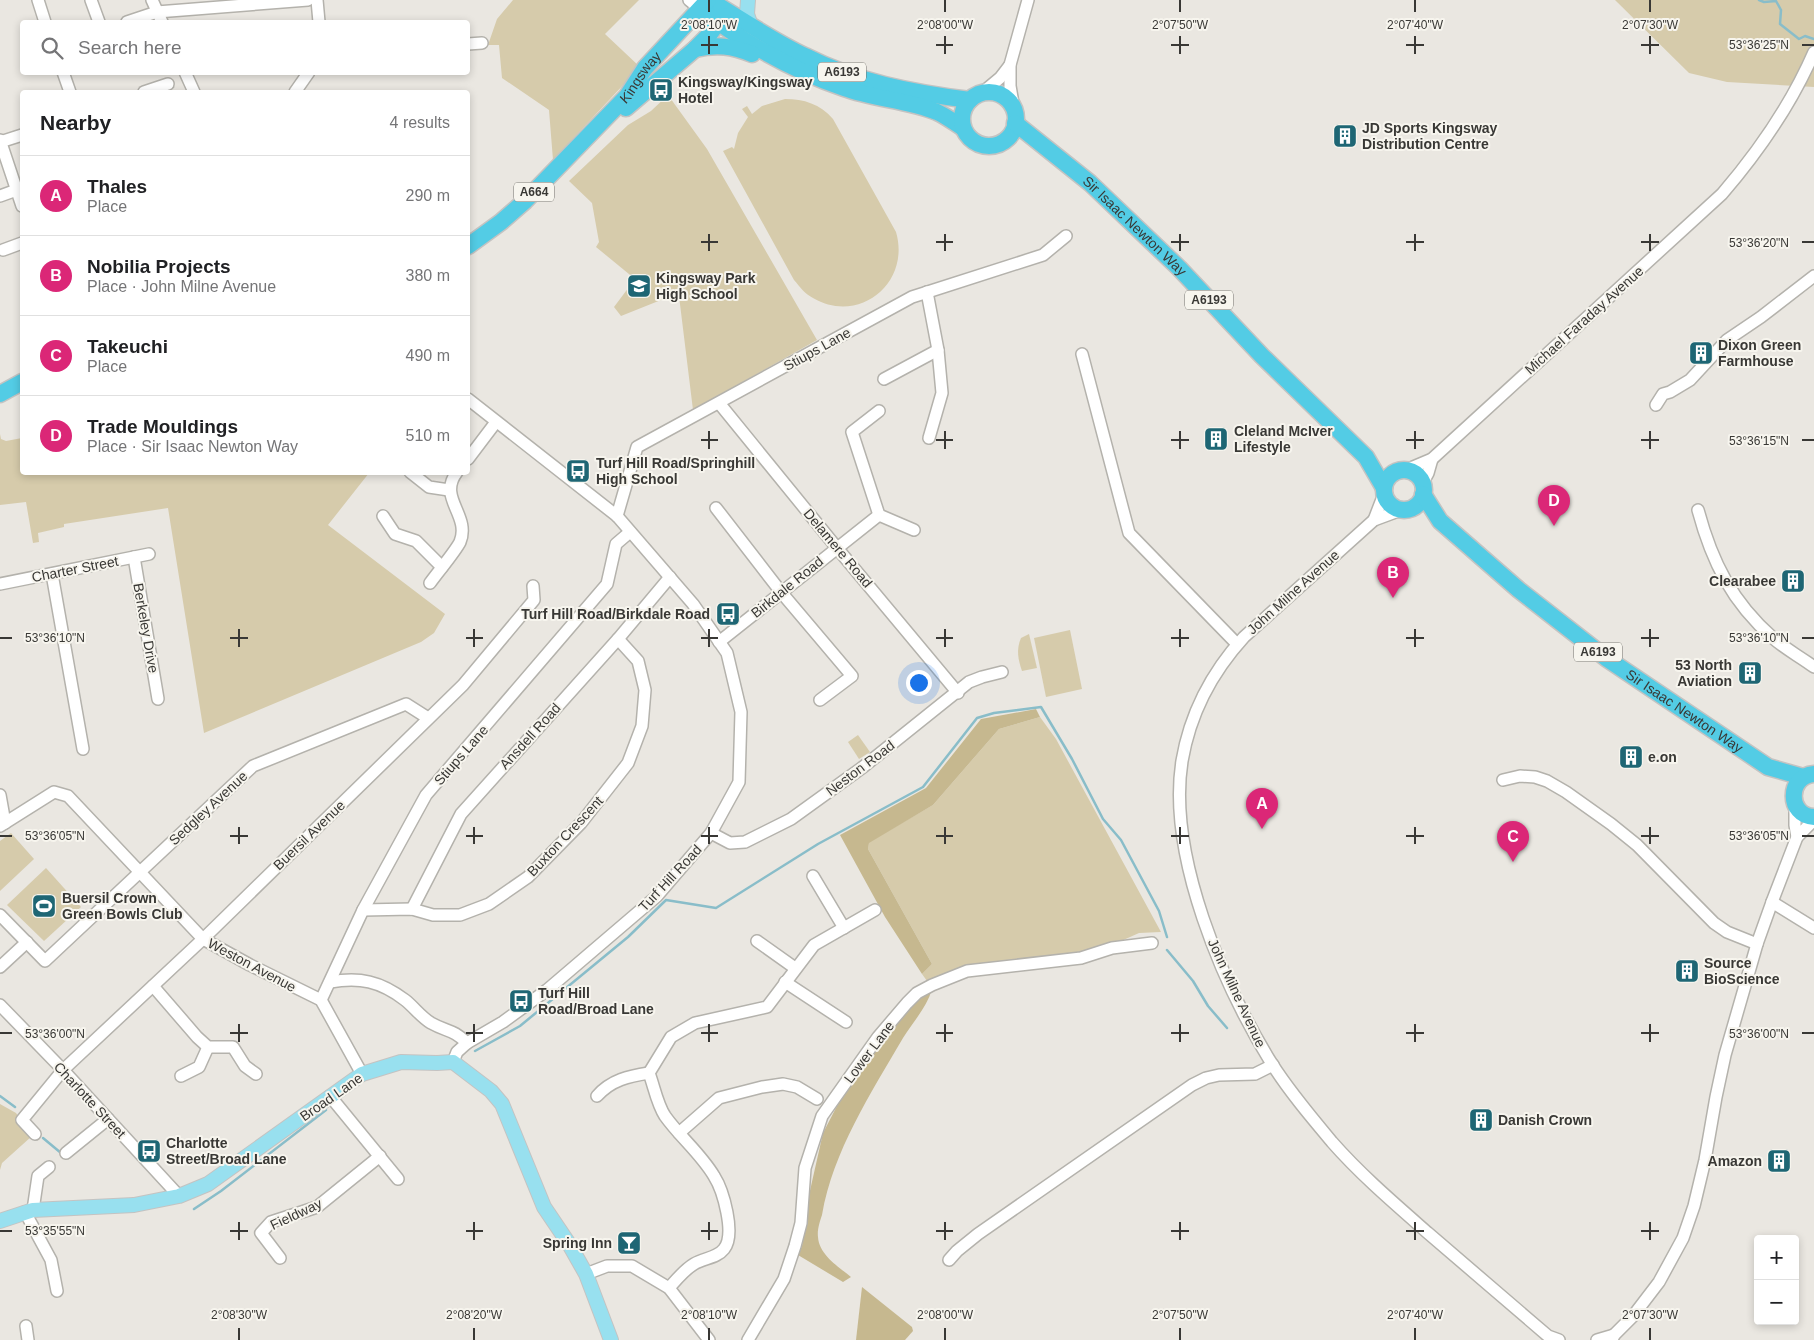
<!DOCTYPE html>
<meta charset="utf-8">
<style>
body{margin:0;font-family:Arial,sans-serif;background:#f2f2f2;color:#202124}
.controls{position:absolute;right:15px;bottom:15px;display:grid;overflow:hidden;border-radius:5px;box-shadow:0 2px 8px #0003}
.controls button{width:45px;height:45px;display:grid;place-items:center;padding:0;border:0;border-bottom:1px solid #e0e0e0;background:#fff;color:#202124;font:25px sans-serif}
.you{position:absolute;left:918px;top:682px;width:18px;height:18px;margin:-12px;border:4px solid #fff;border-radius:50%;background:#1a73e8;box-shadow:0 0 0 8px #1a73e833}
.badge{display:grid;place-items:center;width:32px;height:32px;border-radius:50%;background:#db2777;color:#fff;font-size:16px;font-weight:700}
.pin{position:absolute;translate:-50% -41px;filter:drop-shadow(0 1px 2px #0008)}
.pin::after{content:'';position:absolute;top:26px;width:18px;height:15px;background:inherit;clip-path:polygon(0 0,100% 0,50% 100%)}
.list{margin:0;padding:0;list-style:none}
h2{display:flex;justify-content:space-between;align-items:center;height:65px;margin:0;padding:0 20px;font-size:21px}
h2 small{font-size:16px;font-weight:400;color:#757577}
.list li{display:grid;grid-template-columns:32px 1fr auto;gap:15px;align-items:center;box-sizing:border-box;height:80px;padding:0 20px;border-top:1px solid #e0e0e0}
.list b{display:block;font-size:19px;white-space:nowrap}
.list p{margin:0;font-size:16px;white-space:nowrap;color:#757577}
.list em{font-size:16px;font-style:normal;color:#757577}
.icon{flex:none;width:28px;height:28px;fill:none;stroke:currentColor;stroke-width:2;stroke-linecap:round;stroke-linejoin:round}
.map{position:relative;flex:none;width:1814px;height:1340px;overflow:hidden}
.search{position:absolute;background:#fff;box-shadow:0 2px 8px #0003;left:20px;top:20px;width:450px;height:55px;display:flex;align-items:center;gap:12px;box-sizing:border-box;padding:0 18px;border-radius:5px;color:#757577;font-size:19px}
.panel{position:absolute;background:#fff;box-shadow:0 2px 8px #0003;left:20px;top:90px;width:450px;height:385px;border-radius:5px}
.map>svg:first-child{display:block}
.green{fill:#d6cbab}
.forest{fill:#c6b88f}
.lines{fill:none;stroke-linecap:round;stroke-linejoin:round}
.stream{stroke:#89bdc9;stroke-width:2.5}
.minor-casing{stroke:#b4b2ac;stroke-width:14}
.major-casing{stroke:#c4c3c2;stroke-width:16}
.highway-casing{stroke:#c4c3c2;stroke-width:19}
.minor{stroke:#fff;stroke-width:11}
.major{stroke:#98e0ef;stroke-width:14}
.highway{stroke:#53cce5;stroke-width:16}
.ticks{fill:none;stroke:#393835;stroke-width:2}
.labels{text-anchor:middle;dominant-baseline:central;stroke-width:4;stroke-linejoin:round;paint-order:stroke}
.shield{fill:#f7f5ee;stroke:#72716c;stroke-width:1}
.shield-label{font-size:12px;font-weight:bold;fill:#393835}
.street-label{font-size:14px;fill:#393835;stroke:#f7f5ee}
.poi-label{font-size:14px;font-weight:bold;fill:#393835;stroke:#f7f5ee;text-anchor:start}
.ticks-label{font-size:12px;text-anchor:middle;fill:#393835;stroke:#f7f5ee;stroke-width:4;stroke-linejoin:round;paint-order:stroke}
</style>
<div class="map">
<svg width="1814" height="1340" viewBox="0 0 1814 1340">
<rect width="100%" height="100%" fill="#eae7e1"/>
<g class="green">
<polygon points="513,0 639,0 605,34 640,67 553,160 549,110 502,78 499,45 488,45 497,19"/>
<polygon points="1615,0 1814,0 1814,87 1727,82 1689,73"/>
<polygon points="668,95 707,149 817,340 693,410 679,296 676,294 621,316 614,307 635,279 596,247 599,242 592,203 569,181 628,125 651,111"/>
<path d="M785,99C804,99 820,104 833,119L896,232C911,283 859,325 813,298C805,294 800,287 794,280L723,151L732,147L734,149L738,133L748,117L742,109L747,106L752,114L762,106Z"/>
<polygon points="0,434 1,439 6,441 22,438 22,472 369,473 328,525 445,614 434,633 421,642 204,733 168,508 64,524 64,527 38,533 39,542 33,543 26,502 0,505"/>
<polygon points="1070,630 1082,689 1046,697 1034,638"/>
<path d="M1029,634L1037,668L1022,671C1018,659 1016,650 1021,638Z"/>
<polygon points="1040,717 1056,739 1161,932 1139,933 1110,946 1087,953 968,966 927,981 922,974 932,964 868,849 869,842 933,805 999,729"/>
<polygon points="858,735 870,752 859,759 848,742"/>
<polygon points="11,833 34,859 0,891 0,841"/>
<polygon points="46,868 81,907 44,941 7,905"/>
<polygon points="0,1104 16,1113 32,1136 2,1163 0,1170"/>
</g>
<g class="forest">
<polygon points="1036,709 1040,717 999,729 933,805 869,843 868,849 932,964 922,974 885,917 840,835 926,788 981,719"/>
<path d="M932,989C927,1007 913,1022 903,1038C871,1093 833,1151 822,1215C820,1221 817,1230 818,1237C819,1255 839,1267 851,1277L843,1282L798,1255L802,1246L809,1195L823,1133L837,1106L889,1029L921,997Z"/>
<polygon points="862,1287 912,1327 913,1331 905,1340 856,1340"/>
</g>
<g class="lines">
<g class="stream">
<polyline points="1759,0 1764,2 1776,1 1781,10 1780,24 1799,39 1805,36 1814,39"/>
<polyline points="1167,950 1193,981 1208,1006 1227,1028"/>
<polyline points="475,1051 520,1026 628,937 666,900 716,908 818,844 923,787 977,718 994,713 1041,707 1072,759 1103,819 1121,840 1159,911 1167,937"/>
<polyline points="0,1096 15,1107"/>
<polyline points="43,1138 61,1153"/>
<polyline points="194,1209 221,1191 326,1110"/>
</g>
<defs>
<g id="minor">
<polyline points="38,0 45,22"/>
<polyline points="91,0 99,22"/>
<polyline points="152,0 162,22"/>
<polyline points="317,0 319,22"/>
<polyline points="689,0 700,9"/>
<polyline points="127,22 157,12 308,0"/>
<polyline points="468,44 482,43"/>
<polyline points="63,72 70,92"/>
<polyline points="185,72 194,92"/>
<polyline points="144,92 168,84"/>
<polyline points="295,92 309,72"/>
<polyline points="982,93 1000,78 1010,65"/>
<polyline points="1014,109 1010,86 1010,65 1028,0"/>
<polyline points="0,140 22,206"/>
<polyline points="0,142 22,135"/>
<polyline points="0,196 22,188"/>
<polyline points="3,250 22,243"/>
<polyline points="927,292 938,350 942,393 929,438"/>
<polyline points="1082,354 1129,533 1237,644"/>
<polyline points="884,379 938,350"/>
<polyline points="719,403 837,548 958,693"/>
<polyline points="1656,405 1663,394 1670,392 1690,380 1727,340 1761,317 1814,276"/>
<polyline points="879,411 852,432 879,515 914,530"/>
<polyline points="468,459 496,422"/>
<path d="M1406,470L1432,459L1722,194C1759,151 1791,105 1814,52"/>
<polyline points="410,472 429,487 449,490"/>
<polyline points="1423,482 1428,473 1432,459"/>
<polyline points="716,508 781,592 852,676 820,700"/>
<path d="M1401,510L1374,520L1244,637C1212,672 1190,714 1182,761C1167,855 1223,985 1272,1064C1289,1091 1311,1117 1332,1142C1361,1175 1395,1204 1428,1233C1468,1267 1508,1302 1548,1336L1559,1340"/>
<path d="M1698,510C1712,562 1732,602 1773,638C1785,649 1801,657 1814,667"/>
<polyline points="383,516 395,534 416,541 442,567"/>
<polyline points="617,516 637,447 912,297 1043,255 1066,236"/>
<polyline points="1374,520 1384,494"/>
<polyline points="134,557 158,699"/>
<polyline points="52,574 83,749"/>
<path d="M430,583C437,573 455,552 460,542C471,515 437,498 457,472"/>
<polyline points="0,584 149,554"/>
<polyline points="719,642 879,515"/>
<polyline points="1503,780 1520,776 1535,777 1547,781 1566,792 1611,824 1637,845 1714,923 1727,932 1757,944"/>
<polyline points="0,795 5,823"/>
<polyline points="1795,804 1795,825 1797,837"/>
<polyline points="0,826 54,792 68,796 203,939 250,965 321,1000 362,1074"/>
<polyline points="711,833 730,843 745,842 791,819 863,767 969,682 982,677 1002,672"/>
<polyline points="813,876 844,928"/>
<polyline points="1772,902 1814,928"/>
<polyline points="412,909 461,814 618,639 670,577"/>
<polyline points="363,910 412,909 433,915 460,915 489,904 528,877 581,823 628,763 642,726 645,690 638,661 618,639"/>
<polyline points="0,915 45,961 253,766 406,704 428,718"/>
<polyline points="757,941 795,968"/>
<polyline points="0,967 27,942"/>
<path d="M330,982C360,977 380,981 405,1000C414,1007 421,1017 431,1023C447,1032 453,1029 467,1043"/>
<polyline points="785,982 846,1022"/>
<polyline points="153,986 197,1037 208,1047 233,1047 245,1066 256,1074"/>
<polyline points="321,1000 363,910 426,795 607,584 616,544 630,532"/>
<polyline points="0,1005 63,1070 179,1196"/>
<polyline points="453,1062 457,1052 467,1043 503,1022 547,990 657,896 711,833 739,782 741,712 727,653 693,604 617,516 468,399"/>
<polyline points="181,1076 199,1067 208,1047"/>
<polyline points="330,1096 398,1179"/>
<path d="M597,1096C611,1080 629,1076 649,1073"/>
<polyline points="679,1133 719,1098 762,1087 783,1084 797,1087 817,1099"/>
<polyline points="35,1134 22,1120 63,1070 203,939 463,685 534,600 533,586"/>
<polyline points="66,1153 108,1119"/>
<polyline points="33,1210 38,1176 49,1167"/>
<polyline points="25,1212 51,1260 57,1291"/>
<polyline points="280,1258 261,1233 271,1222 317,1207 380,1156"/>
<polyline points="949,1260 957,1251 978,1234 1192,1085 1206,1078 1219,1075 1255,1074 1273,1065"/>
<polyline points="586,1274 607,1266 632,1266 669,1288 709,1340"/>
<path d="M669,1288C677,1279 684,1270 694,1264C704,1258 717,1258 724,1249C736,1234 723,1190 714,1176C701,1154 680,1137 665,1116C657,1104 654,1086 649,1073L671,1037L695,1023L767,1007L814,945L875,910"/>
<polyline points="26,1326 28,1340"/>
<polyline points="748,1340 784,1279 795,1246 801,1223 805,1168 822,1116 878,1037 907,1003 917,993 932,985 967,971 1081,958 1112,948 1152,943"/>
<polyline points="1597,1340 1614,1335"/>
<polyline points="1612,1340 1614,1335 1633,1316 1659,1282 1683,1238 1694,1206 1705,1160 1716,1097 1725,1055 1757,944 1772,902 1797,837 1814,820"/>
</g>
<g id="major">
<polyline points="748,0 747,14 751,26"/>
<polyline points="0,1221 33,1210 134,1205 179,1196 208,1184 362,1074 401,1062 437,1063 453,1062 491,1091 502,1104 544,1207 569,1244 586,1274 611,1340"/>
</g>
<g id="highway">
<path d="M709,0C741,19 771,40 805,56C856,82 913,93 970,100"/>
<path d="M700,9C743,42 792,70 844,88C874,99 908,100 937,112C946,116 955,123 963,128"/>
<path d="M695,49C717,44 732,46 752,54"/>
<circle cx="989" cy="119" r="27"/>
<polyline points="626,108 695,49 709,35 723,16"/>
<path id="s1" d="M1015,123L1090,183L1179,268L1262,356L1366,457L1384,488"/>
<path id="s2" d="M468,246L501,222L525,201L627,96L645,68L708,0"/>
<polyline points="0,394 22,382"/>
<circle cx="1404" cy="490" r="20"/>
<path id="s3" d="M1423,494L1440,521L1519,590L1606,658L1768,767L1803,777"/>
<path d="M1814,774C1787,776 1787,816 1814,817"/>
</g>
</defs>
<use href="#minor" class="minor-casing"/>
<use href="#major" class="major-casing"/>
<use href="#highway" class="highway-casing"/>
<use href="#minor" class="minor"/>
<use href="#major" class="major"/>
<use href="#highway" class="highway"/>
</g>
<path class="ticks" d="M709,0V12M945,0V12M1180,0V12M1415,0V12M1650,0V12M709,36V54M945,36V54M1180,36V54M1415,36V54M1650,36V54M701,45H718M936,45H953M1171,45H1189M1406,45H1424M1641,45H1659M1802,45H1814M709,234V251M945,234V251M1180,234V251M1415,234V251M1650,234V251M701,242H718M936,242H953M1171,242H1189M1406,242H1424M1641,242H1659M1802,242H1814M709,431V449M945,431V449M1180,431V449M1415,431V449M1650,431V449M701,440H718M936,440H953M1171,440H1189M1406,440H1424M1641,440H1659M1802,440H1814M239,629V647M474,629V647M709,629V647M945,629V647M1180,629V647M1415,629V647M1650,629V647M0,638H12M230,638H248M466,638H483M701,638H718M936,638H953M1171,638H1189M1406,638H1424M1641,638H1659M1802,638H1814M239,827V844M474,827V844M709,827V844M945,827V844M1180,827V844M1415,827V844M1650,827V844M0,836H12M230,836H248M466,836H483M701,836H718M936,836H953M1171,836H1189M1406,836H1424M1641,836H1659M1802,836H1814M239,1024V1042M474,1024V1042M709,1024V1042M945,1024V1042M1180,1024V1042M1415,1024V1042M1650,1024V1042M0,1033H12M230,1033H248M466,1033H483M701,1033H718M936,1033H953M1171,1033H1189M1406,1033H1424M1641,1033H1659M1802,1033H1814M239,1222V1240M474,1222V1240M709,1222V1240M945,1222V1240M1180,1222V1240M1415,1222V1240M1650,1222V1240M0,1231H12M230,1231H248M466,1231H483M701,1231H718M936,1231H953M1171,1231H1189M1406,1231H1424M1641,1231H1659M239,1328V1340M474,1328V1340M709,1328V1340M945,1328V1340M1180,1328V1340M1415,1328V1340M1650,1328V1340"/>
<defs>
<symbol id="bus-square" viewBox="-11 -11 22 22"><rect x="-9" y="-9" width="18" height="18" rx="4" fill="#1e6674" stroke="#f7f5ee"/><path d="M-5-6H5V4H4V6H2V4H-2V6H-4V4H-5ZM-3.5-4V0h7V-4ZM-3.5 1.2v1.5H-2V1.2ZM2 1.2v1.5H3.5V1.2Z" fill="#fff"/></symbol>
<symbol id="building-square" viewBox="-11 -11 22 22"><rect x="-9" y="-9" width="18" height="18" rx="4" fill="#1e6674" stroke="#f7f5ee"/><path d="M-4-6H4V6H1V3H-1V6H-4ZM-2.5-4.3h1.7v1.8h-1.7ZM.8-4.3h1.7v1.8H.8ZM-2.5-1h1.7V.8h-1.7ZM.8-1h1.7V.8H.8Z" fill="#fff"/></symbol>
<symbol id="school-square" viewBox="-11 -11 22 22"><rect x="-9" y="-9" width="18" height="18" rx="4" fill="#1e6674" stroke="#f7f5ee"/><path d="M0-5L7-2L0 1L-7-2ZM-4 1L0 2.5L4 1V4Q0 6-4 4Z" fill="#fff"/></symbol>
<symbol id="stadium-square" viewBox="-11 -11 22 22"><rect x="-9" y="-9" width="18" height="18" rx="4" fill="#1e6674" stroke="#f7f5ee"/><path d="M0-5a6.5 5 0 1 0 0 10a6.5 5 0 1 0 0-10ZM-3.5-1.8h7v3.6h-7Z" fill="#fff"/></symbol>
<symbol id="bar-square" viewBox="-11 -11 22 22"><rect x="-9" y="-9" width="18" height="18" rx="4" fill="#1e6674" stroke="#f7f5ee"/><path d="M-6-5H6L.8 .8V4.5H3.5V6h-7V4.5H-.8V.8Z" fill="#fff"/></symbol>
</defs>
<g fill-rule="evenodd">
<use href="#bus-square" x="647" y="76" width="28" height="28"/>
<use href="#building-square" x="1331" y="122" width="28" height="28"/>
<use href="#school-square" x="625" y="272" width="28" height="28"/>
<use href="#building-square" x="1687" y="339" width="28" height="28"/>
<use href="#building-square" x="1202" y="425" width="28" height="28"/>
<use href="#bus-square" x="564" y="457" width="28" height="28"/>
<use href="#building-square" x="1779" y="567" width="28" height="28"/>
<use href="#bus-square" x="714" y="600" width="28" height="28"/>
<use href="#building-square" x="1736" y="659" width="28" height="28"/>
<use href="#building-square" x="1617" y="743" width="28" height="28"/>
<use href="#stadium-square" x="30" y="892" width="28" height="28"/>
<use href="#building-square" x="1673" y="957" width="28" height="28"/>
<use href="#bus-square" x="507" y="987" width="28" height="28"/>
<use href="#building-square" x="1467" y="1106" width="28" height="28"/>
<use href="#bus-square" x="135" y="1137" width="28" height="28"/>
<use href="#building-square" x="1765" y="1147" width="28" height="28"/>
<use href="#bar-square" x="615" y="1229" width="28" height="28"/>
</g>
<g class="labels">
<g class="shield">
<rect x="818" y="62.5" width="48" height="19" rx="4"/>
<rect x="514" y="182.5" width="40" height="19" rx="4"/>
<rect x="1185" y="290.5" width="48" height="19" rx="4"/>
<rect x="1574" y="642.5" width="48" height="19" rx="4"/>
</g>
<g class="shield-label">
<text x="842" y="72">A6193</text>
<text x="534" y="192">A664</text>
<text x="1209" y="300">A6193</text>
<text x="1598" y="652">A6193</text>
</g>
<g class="street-label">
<text stroke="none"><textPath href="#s2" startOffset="242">Kingsway</textPath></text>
<text stroke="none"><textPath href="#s1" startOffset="158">Sir Isaac Newton Way</textPath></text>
<text transform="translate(1584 320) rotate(-42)">Michael Faraday Avenue</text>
<text transform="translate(817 349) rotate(-29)">Stiups Lane</text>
<text transform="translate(838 548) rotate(50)">Delamere Road</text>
<text transform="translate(75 569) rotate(-11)">Charter Street</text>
<text transform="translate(787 587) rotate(-39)">Birkdale Road</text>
<text transform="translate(1293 592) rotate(-42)">John Milne Avenue</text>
<text transform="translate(146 628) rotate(80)">Berkeley Drive</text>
<text stroke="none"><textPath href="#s3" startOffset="342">Sir Isaac Newton Way</textPath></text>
<text transform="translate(530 736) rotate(-48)">Ansdell Road</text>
<text transform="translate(461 755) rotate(-49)">Stiups Lane</text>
<text transform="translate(860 768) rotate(-37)">Neston Road</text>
<text transform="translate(208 808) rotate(-43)">Sedgley Avenue</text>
<text transform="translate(309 835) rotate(-44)">Buersil Avenue</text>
<text transform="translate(565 836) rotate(-47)">Buxton Crescent</text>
<text transform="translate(670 878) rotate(-47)">Turf Hill Road</text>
<text transform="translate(252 965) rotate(28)">Weston Avenue</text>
<text transform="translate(1237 993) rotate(65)">John Milne Avenue</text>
<text transform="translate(869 1052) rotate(-53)">Lower Lane</text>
<text transform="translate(331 1097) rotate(-35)">Broad Lane</text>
<text transform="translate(90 1100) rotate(47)">Charlotte Street</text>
<text transform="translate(296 1214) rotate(-25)">Fieldway</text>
</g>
<g class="poi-label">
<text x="678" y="82">Kingsway/Kingsway<tspan x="678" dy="16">Hotel</tspan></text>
<text x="1362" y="128">JD Sports Kingsway<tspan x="1362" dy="16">Distribution Centre</tspan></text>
<text x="656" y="278">Kingsway Park<tspan x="656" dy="16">High School</tspan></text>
<text x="1718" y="345">Dixon Green<tspan x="1718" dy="16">Farmhouse</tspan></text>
<text x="1234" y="431">Cleland McIver<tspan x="1234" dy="16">Lifestyle</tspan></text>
<text x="596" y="463">Turf Hill Road/Springhill<tspan x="596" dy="16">High School</tspan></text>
<text x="1776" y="581" text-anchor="end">Clearabee</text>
<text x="710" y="614" text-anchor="end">Turf Hill Road/Birkdale Road</text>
<text x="1732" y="665" text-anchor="end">53 North<tspan x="1732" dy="16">Aviation</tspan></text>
<text x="1648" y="757">e.on</text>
<text x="62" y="898">Buersil Crown<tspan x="62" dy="16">Green Bowls Club</tspan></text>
<text x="1704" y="963">Source<tspan x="1704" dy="16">BioScience</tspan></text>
<text x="538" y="993">Turf Hill<tspan x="538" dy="16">Road/Broad Lane</tspan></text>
<text x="1498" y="1120">Danish Crown</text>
<text x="166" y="1143">Charlotte<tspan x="166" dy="16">Street/Broad Lane</tspan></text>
<text x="1762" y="1161" text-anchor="end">Amazon</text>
<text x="612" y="1243" text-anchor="end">Spring Inn</text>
</g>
</g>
<g class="ticks-label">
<text x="709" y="29">2°08'10"W</text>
<text x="945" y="29">2°08'00"W</text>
<text x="1180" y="29">2°07'50"W</text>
<text x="1415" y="29">2°07'40"W</text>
<text x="1650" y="29">2°07'30"W</text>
<text x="1759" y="49">53°36'25"N</text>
<text x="1759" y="247">53°36'20"N</text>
<text x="1759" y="445">53°36'15"N</text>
<text x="55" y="642">53°36'10"N</text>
<text x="1759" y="642">53°36'10"N</text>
<text x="55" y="840">53°36'05"N</text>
<text x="1759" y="840">53°36'05"N</text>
<text x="55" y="1038">53°36'00"N</text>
<text x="1759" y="1038">53°36'00"N</text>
<text x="55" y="1235">53°35'55"N</text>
<text x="239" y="1319">2°08'30"W</text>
<text x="474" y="1319">2°08'20"W</text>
<text x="709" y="1319">2°08'10"W</text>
<text x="945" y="1319">2°08'00"W</text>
<text x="1180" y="1319">2°07'50"W</text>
<text x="1415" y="1319">2°07'40"W</text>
<text x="1650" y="1319">2°07'30"W</text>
</g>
</svg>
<div class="controls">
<button>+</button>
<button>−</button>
</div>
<div class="you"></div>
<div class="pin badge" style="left:1262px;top:829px">A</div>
<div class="pin badge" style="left:1393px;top:598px">B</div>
<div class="pin badge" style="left:1513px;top:862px">C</div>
<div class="pin badge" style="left:1554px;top:526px">D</div>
<div class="search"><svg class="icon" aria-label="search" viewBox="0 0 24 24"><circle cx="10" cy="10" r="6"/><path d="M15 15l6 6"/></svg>Search here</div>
<section class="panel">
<h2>Nearby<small>4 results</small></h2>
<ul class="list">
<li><span class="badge">A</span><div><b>Thales</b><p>Place</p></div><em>290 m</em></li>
<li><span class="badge">B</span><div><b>Nobilia Projects</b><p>Place · John Milne Avenue</p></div><em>380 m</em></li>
<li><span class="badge">C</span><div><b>Takeuchi</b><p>Place</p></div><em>490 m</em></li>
<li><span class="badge">D</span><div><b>Trade Mouldings</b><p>Place · Sir Isaac Newton Way</p></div><em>510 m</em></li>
</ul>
</section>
</div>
